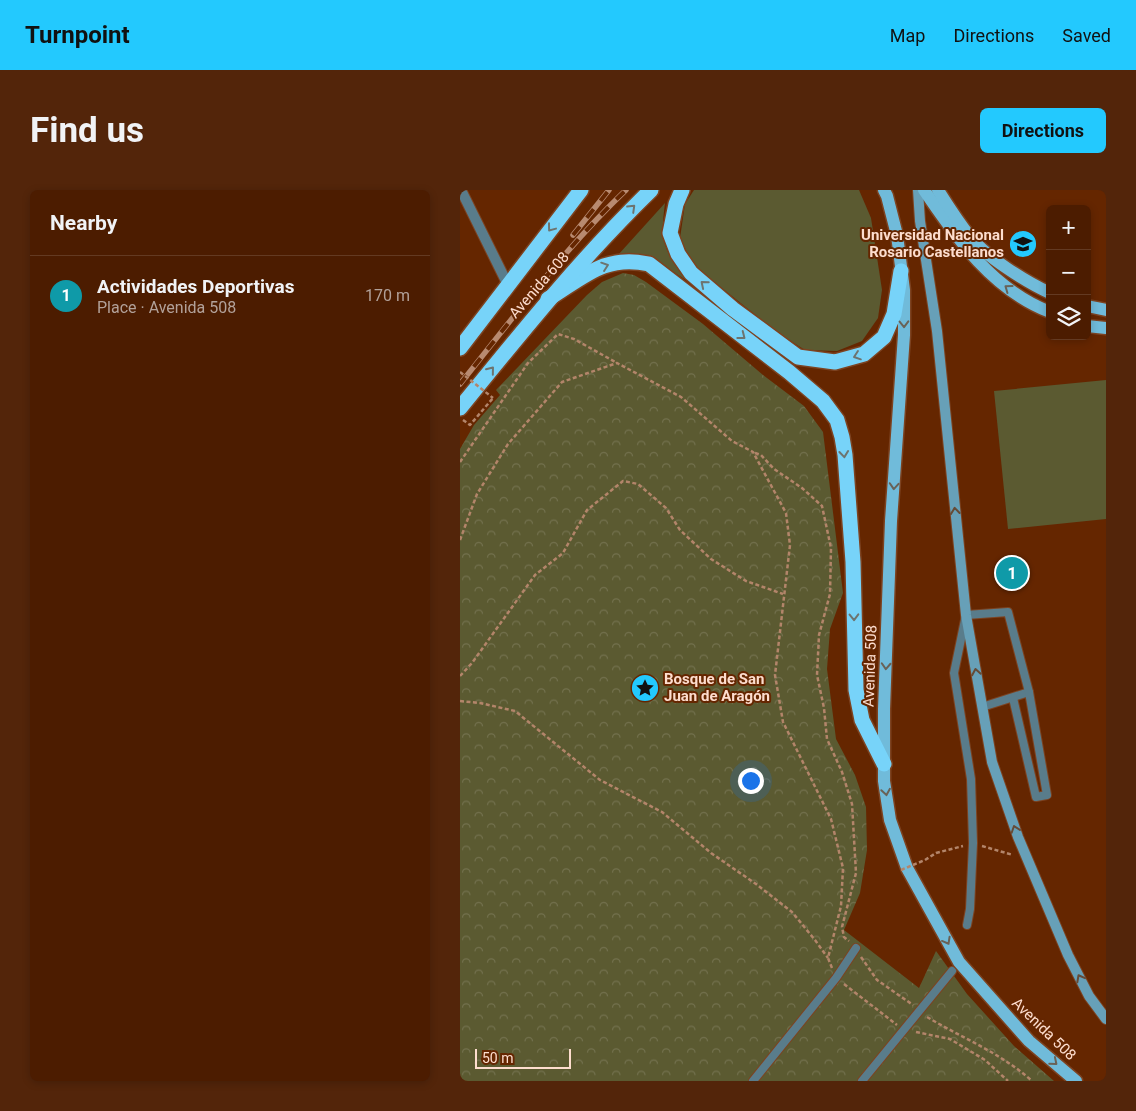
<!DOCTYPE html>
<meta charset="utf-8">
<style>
body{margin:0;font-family:Roboto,sans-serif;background:#53250a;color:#f1f3f6}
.controls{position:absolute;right:15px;top:15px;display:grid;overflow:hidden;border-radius:8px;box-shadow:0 2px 8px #0003}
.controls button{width:45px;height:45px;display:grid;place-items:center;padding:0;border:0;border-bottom:1px solid #633a22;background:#4c1c00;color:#f1f3f6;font:25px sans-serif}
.scale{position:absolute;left:15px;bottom:12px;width:96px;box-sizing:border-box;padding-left:5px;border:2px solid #fdddce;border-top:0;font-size:14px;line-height:18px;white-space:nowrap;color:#fdddce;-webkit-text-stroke:4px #652600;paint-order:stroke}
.you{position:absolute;left:290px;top:590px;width:18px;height:18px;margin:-12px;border:4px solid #fff;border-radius:50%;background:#1a73e8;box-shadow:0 0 0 8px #1a73e833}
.badge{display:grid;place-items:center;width:32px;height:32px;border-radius:50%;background:#23c9fe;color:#fff;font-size:16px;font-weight:700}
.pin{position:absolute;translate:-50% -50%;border:2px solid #fff;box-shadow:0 1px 5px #0006}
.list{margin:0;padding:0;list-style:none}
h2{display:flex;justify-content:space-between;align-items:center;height:65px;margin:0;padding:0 20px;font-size:21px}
h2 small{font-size:16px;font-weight:400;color:#b2a199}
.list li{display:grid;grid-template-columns:32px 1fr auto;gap:15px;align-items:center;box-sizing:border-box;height:80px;padding:0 20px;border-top:1px solid #633a22}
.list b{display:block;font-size:19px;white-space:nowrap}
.list p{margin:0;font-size:16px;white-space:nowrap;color:#b2a199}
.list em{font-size:16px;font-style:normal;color:#b2a199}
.icon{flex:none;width:28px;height:28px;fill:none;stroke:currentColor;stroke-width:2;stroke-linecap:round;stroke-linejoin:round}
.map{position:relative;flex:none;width:646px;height:891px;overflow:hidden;border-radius:8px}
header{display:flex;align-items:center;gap:30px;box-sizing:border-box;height:70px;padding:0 25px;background:#23c9fe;color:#111}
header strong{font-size:24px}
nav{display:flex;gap:28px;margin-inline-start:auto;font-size:18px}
.intro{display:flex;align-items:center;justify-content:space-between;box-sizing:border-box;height:120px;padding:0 30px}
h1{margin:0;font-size:35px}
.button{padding:12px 22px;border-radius:8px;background:#23c9fe;color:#111;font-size:18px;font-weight:700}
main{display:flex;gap:30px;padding:0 30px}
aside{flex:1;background:#4c1c00;border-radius:8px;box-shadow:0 2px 8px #0003}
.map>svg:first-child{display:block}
.grass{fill:#5b5a31}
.forest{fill:url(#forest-crowns)}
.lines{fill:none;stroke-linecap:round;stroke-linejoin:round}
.lane-casing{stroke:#7d4321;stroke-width:10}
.street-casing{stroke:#7d4321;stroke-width:12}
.secondary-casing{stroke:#7d4321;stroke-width:12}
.primary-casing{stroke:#7d4321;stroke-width:15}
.highway-casing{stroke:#7d4321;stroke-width:18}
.path{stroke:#b3856a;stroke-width:2.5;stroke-dasharray:4 2.5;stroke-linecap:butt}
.lane{stroke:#597c8b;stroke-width:8}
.street{stroke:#597c8b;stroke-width:10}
.secondary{stroke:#67a0b8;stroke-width:10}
.primary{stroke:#70bbda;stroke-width:12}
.highway{stroke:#77d3f9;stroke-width:15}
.rail-casing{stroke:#b88a70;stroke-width:5.5}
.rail{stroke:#652600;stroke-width:4;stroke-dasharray:11;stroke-linecap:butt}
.path-bridge{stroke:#b3856a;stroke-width:2.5;stroke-dasharray:4 2.5;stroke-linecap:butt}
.oneway{stroke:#6d7470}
.oneway2{stroke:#696257}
.oneway3{stroke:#664b37}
.labels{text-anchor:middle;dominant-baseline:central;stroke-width:4;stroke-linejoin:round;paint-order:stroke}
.poi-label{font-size:15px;font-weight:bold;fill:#fdddce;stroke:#652600;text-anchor:end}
.street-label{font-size:15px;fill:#fdddce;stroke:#652600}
</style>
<header>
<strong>Turnpoint</strong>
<nav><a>Map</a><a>Directions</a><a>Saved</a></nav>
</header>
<div class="intro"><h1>Find us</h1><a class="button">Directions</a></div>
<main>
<aside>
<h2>Nearby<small></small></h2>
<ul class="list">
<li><span class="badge" style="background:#0f9aa8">1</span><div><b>Actividades Deportivas</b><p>Place · Avenida 508</p></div><em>170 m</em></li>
</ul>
</aside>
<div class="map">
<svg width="646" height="891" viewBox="0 0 646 891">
<defs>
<pattern id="forest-crowns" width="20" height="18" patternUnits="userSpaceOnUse" patternTransform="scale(1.25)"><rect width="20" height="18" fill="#5b5a31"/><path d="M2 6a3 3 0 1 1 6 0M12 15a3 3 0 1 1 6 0" fill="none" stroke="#73714e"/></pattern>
</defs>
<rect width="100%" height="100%" fill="#652600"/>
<g class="grass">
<polygon points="234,0 399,0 411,28 422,100 418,128 402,151 377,161 345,160 318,143 233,75 220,48 225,14"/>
<path d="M205,13C200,52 203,58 226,90L199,73L158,65Z"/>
<polygon points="646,190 646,329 548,339 534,201"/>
</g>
<polygon class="forest" points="163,83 174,85 186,92 243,134 303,185 344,216 363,242 383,403 370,439 367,479 376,549 395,585 406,617 407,660 400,703 384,740 459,798 476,761 507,804 554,856 594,891 0,891 0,259 14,235 40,205 36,200 127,105 142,92"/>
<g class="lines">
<defs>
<g id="lane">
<polyline points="522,517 569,502"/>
<polyline points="507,735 510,719 513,653 511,589 494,483 506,425 548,422 569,502 587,605 576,607 553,508"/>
<polyline points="293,891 376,788 396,758"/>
<polyline points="402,891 492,781"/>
</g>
<polyline id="street" points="1,0 48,95"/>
<polyline id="secondary" points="458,0 460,31 477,141 506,425 532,572 558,647 608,765 629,806 646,829"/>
<g id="primary">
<polyline points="424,0 427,6 437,45 444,100 444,145 431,331 424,519 424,591 430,630 447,678 499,772 569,851 616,891"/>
<path d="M464,0C497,49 533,100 590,122"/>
<path d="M478,0C488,16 499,33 511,48C528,68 566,92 590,103"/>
<polyline points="627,116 646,120"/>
<polyline points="627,136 646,138"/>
</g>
<g id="highway">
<polyline points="222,0 216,14 210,43 218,64 231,83 273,119 338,167 375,172 404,164 424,147 434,124 441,81"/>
<path d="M88,109C124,87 145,64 189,74L329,182L363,211L377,230L382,247L385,265L393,372L396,500L402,530L424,574"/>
<polyline points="0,158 121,0"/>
<path d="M0,218C61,143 121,68 191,0"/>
</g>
</defs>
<use href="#lane" class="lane-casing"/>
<use href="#street" class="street-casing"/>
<use href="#secondary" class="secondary-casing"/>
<use href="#primary" class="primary-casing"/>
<use href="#highway" class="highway-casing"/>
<g class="path">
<polyline points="3,230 10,235 33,208"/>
<polyline points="295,263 301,265 314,279 342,298 362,316 371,358 370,404 359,445 357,485 364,518 367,549 382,582 392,614 396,683 382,737 384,747 389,751"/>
<polyline points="0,272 68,173 98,144 114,149 157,173"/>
<polyline points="0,350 17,304 48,254 102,192 157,173 221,207 272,251 293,262 326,323 330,355 315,485 323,532 371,629 383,678 381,716 368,768 372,778"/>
<polyline points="0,486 12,473 75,385 103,363 127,320 163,291 178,294 206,318 220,340 251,369 286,391 323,404"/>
<polyline points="0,511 20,513 55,521 140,590 202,622 251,663 296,694 332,722 355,750 368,768"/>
<polyline points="522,656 553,665"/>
<polyline points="465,670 476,663 503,656"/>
<polyline points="401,767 417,790 453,815"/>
<polyline points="384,794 437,835"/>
<path d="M467,827C502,848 541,863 572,891"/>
<polyline points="456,842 490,849 525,870 548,891"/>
</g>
<use href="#lane" class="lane"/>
<use href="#street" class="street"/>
<use href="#secondary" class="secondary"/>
<use href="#primary" class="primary"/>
<use href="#highway" class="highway"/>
<defs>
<g id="rail">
<polyline points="113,45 149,0"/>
<path d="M0,194C53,128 104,59 166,0"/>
</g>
</defs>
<use href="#rail" class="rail-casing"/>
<use href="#rail" class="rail"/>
<g class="path-bridge">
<polyline points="0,182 33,208"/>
<polyline points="441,680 465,670"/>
</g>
</g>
<defs><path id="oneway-chevron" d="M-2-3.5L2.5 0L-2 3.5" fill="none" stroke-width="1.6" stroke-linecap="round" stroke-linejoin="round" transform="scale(1.25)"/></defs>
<g class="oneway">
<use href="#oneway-chevron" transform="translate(172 18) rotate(-44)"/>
<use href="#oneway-chevron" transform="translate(91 38) rotate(127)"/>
<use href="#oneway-chevron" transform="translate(145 76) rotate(-19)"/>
<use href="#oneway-chevron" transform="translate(244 94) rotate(-140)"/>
<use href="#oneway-chevron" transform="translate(282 146) rotate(38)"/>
<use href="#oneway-chevron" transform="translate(397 166) rotate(161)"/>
<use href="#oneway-chevron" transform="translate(31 180) rotate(-51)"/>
<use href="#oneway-chevron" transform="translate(384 264) rotate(84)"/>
<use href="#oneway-chevron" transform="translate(394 427) rotate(89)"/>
</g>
<g class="oneway2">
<use href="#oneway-chevron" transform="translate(548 98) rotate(-144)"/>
<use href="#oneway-chevron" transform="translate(444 134) rotate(89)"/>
<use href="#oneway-chevron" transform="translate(434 296) rotate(94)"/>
<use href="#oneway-chevron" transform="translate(426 476) rotate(93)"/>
<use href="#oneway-chevron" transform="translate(426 602) rotate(81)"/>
<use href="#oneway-chevron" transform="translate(487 751) rotate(61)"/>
<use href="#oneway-chevron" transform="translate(594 872) rotate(40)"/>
</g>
<g class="oneway3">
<use href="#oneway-chevron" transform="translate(495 321) rotate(-96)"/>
<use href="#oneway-chevron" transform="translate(516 482) rotate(-100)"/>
<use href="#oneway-chevron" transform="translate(555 639) rotate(-109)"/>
<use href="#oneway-chevron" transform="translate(620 788) rotate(-118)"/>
</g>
<defs>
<symbol id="university-disc" viewBox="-11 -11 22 22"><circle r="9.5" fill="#23c9fe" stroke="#652600"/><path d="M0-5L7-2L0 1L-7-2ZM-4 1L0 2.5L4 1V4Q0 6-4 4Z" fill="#111"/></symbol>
<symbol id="sight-disc" viewBox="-11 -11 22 22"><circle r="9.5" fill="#23c9fe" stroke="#652600"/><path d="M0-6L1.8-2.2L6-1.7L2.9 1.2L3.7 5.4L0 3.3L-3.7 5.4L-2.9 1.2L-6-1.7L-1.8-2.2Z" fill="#111"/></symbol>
</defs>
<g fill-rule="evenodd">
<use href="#university-disc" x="547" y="38" width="32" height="32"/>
<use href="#sight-disc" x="169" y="482" width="32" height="32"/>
</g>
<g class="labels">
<g class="poi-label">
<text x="544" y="45">Universidad Nacional<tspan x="544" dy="17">Rosario Castellanos</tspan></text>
<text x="204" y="489" text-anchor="start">Bosque de San<tspan x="204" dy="17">Juan de Aragón</tspan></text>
</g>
<g class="street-label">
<text transform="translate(79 95) rotate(-49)">Avenida 608</text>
<text transform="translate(410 476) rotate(-88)">Avenida 508</text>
<text transform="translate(584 839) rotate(44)">Avenida 508</text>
</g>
</g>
</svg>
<div class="controls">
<button>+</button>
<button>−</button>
<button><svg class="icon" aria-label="layers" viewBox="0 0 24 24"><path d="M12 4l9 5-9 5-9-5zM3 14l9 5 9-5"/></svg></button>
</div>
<div class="scale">50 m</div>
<div class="you"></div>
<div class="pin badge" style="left:552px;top:383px;background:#0f9aa8">1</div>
</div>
</main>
